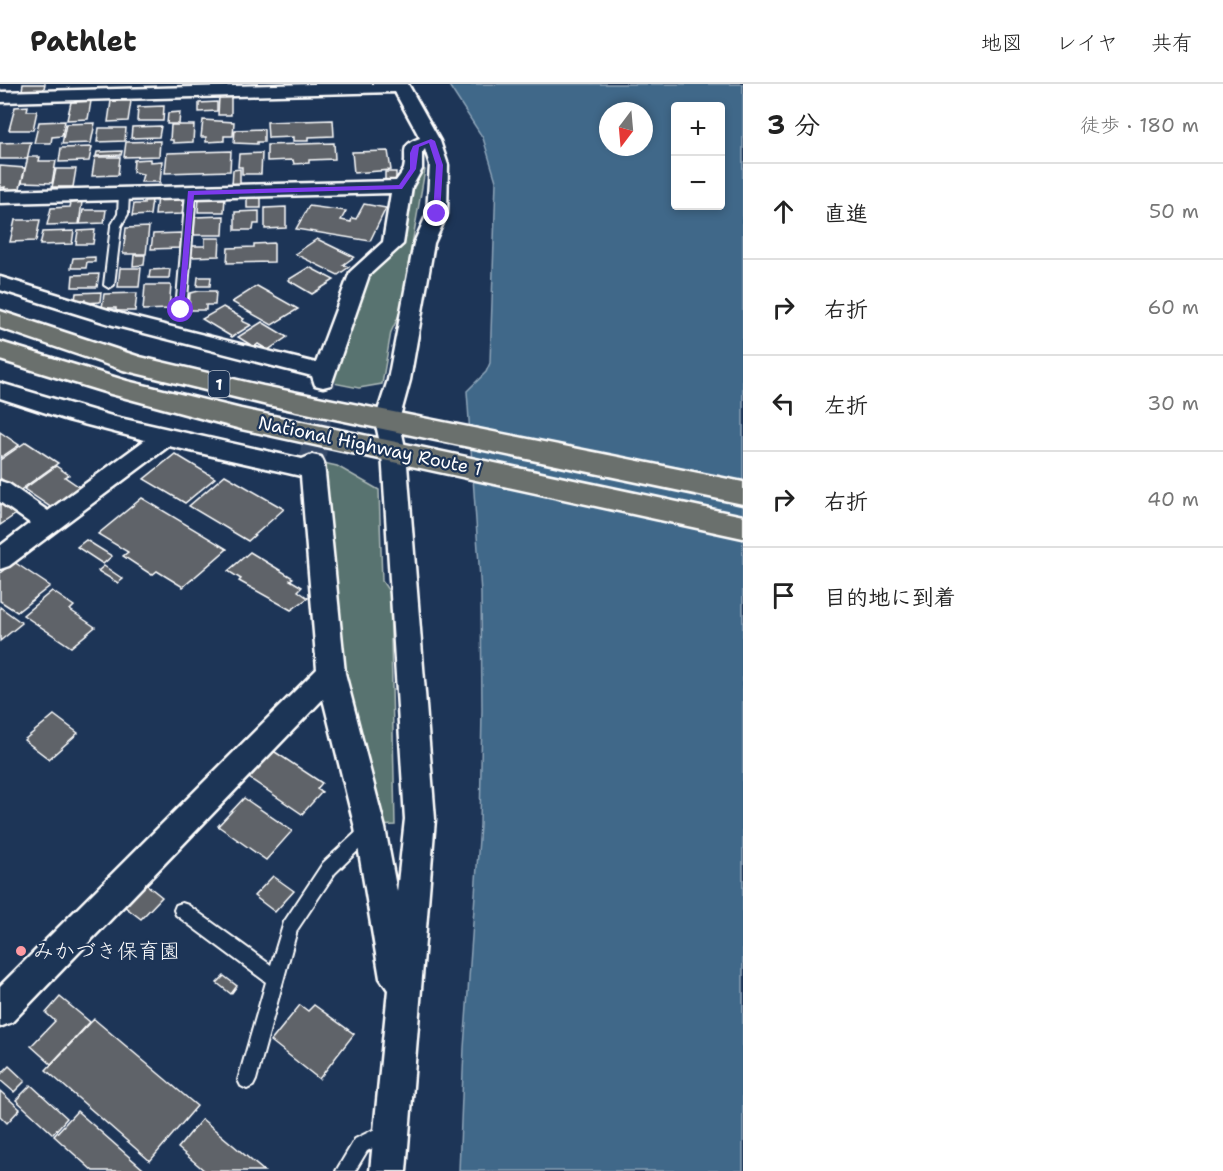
<!DOCTYPE html>
<html lang="ja">
<meta charset="utf-8">
<style>
body{margin:0;font-family:"Shantell Sans","Klee One",sans-serif;background:#f2f2f2;color:#222}
.controls{position:absolute;right:18px;top:18px;display:grid;overflow:hidden;border-radius:6px;box-shadow:0 3px 9px #0003}
.controls button{width:54px;height:54px;display:grid;place-items:center;padding:0;border:0;border-bottom:2px solid #e0e0e0;background:#fff;color:#222;font:30px sans-serif}
.compass{position:absolute;left:599px;top:18px;width:54px;height:54px;border-radius:50%;background:#fff;box-shadow:0 3px 9px #0003;rotate:196deg}
.stop{position:absolute;width:18px;height:18px;margin:-14px;border:4px solid #7c3aed;border-radius:50%;background:#fff}
.stop.end{background:#7c3aed;border-color:#fff;box-shadow:0 2px 6px #0008}
.list{margin:0;padding:0;list-style:none}
h2{display:flex;justify-content:space-between;align-items:center;height:78px;margin:0;padding:0 24px;font-size:26px}
h2 small{font-size:20px;font-weight:400;color:#767676}
.list li{display:grid;grid-template-columns:39px 1fr auto;gap:18px;align-items:center;box-sizing:border-box;height:96px;padding:0 24px;border-top:2px solid #e0e0e0}
.list b{display:block;font-size:22px;white-space:nowrap}
.list em{font-size:20px;font-style:normal;color:#767676}
.icon{flex:none;width:33px;height:33px;fill:none;stroke:currentColor;stroke-width:2;stroke-linecap:round;stroke-linejoin:round}
.map{position:relative;flex:none;width:743px;height:1087px;overflow:hidden}
header{display:flex;align-items:center;gap:36px;box-sizing:border-box;height:84px;padding:0 30px;background:#fff;border-bottom:2px solid #e0e0e0}
header strong{font-size:28px}
nav{display:flex;gap:33px;margin-inline-start:auto;font-size:21px}
main{display:flex}
aside{flex:1;background:#fff}
.map>svg:first-child{display:block}
.green{fill:#597370;stroke:#acb9b8;stroke-width:1.5}
.water{fill:#416889;stroke:#8da4b8;stroke-width:1.5;fill-rule:evenodd}
.building{fill:#5e6369;stroke:#fff;stroke-width:1.5}
.lines{fill:none;stroke-linecap:round;stroke-linejoin:round}
.street-tunnel{stroke:#344968;stroke-width:26;stroke-dasharray:26 13;stroke-linecap:butt}
.lane-casing{stroke:#fff;stroke-width:4}
.street-casing{stroke:#fff;stroke-width:5}
.highway-casing{stroke:#fff;stroke-width:5}
.lane{fill:#1d3557;fill-rule:evenodd}
.street{fill:#1d3557;fill-rule:evenodd}
.highway{fill:#6b706d;fill-rule:evenodd}
.route{fill:#7c3aed}
.poi-dot{fill:#ff9aa2;stroke:#1d3557;stroke-width:2}
.labels{text-anchor:middle;dominant-baseline:central;stroke-width:4.5;stroke-linejoin:round;paint-order:stroke}
.shield{fill:#1d3557;stroke:#bbc2cd;stroke-width:1.5}
.shield-label{font-size:16px;font-weight:bold;fill:#fff}
.street-label{font-size:18px;fill:#fff;stroke:#1d3557}
.near-poi-label{font-size:21px;fill:#fff;stroke:#1d3557;text-anchor:start}
</style>
<header>
<strong>Pathlet</strong>
<nav><a>地図</a><a>レイヤ</a><a>共有</a></nav>
</header>
<main>
<div class="map">
<svg width="743" height="1087" viewBox="0 0 743 1087">
<rect width="100%" height="100%" fill="#1d3557"/>
<filter id="ink" filterUnits="userSpaceOnUse"><feTurbulence type="fractalNoise" baseFrequency=".0167" numOctaves="2"/><feDisplacementMap in="SourceGraphic" scale="12" xChannelSelector="R" yChannelSelector="G"/><feConvolveMatrix kernelMatrix="1 2 1 2 8 2 1 2 1" color-interpolation-filters="sRGB"/></filter>
<g filter="url(#ink)">
<g class="green">
<polygon points="420,85 425,86 400,229 391,248 382,300 359,304 333,299 333,285 369,188 402,162 407,111"/>
<polygon points="319,378 337,382 379,406 382,497 390,509 395,741 378,742 342,584"/>
</g>
<path class="water" d="M448,0H743V1087H459L464,964L480,741L482,626L481,509L467,307L486,288L490,279L496,97L483,54ZM676,22H720V122H676ZM608,27H644V63H608Z"/>
<g class="building">
<polygon points="23,0 45,0 43,8 25,8 26,6 22,6"/>
<polygon points="231,12 231,31 218,31 219,13"/>
<polygon points="91,17 88,35 67,36 71,18"/>
<polygon points="111,17 131,17 128,37 108,38"/>
<polygon points="217,18 217,27 199,28 199,19"/>
<polygon points="28,22 27,27 37,27 33,46 9,46 15,23"/>
<polygon points="164,22 163,37 137,37 138,23"/>
<polygon points="180,28 179,40 167,40 168,29"/>
<polygon points="203,36 234,38 233,52 224,52 224,57 206,58 206,53 201,53"/>
<polygon points="333,36 334,52 308,53 308,57 293,57 293,53 268,54 267,38"/>
<polygon points="65,37 62,52 52,53 51,59 34,59 39,38"/>
<polygon points="95,39 91,59 62,60 66,40"/>
<polygon points="171,41 194,41 193,58 173,59 173,56 170,56"/>
<polygon points="161,42 159,53 131,54 132,43"/>
<polygon points="99,44 126,44 125,57 97,58"/>
<polygon points="264,45 264,58 257,58 257,60 234,59 235,46"/>
<polygon points="160,57 159,72 124,73 126,58"/>
<polygon points="31,58 27,75 0,75 0,59"/>
<polygon points="334,59 335,75 309,76 309,79 294,80 293,76 267,77 267,61"/>
<polygon points="92,63 89,77 59,78 61,64"/>
<polygon points="122,67 121,71 96,72 97,68"/>
<polygon points="231,67 230,87 165,89 167,69"/>
<polygon points="388,67 391,86 354,89 352,68"/>
<polygon points="262,69 261,90 242,90 242,83 238,83 239,70"/>
<polygon points="28,73 40,73 39,77 56,77 52,99 22,98"/>
<polygon points="95,73 120,73 118,91 92,92"/>
<polygon points="150,75 150,78 162,77 160,98 141,98 143,90 133,88 134,76"/>
<polygon points="0,82 25,84 19,108 3,109 5,103 0,104"/>
<polygon points="56,85 76,85 73,103 52,103"/>
<polygon points="240,85 240,102 232,102 233,86"/>
<rect x="385" y="88" width="11" height="10"/>
<polygon points="261,111 261,124 247,124 247,112"/>
<polygon points="157,112 184,114 182,130 155,131"/>
<polygon points="225,113 224,128 198,128 199,114"/>
<polygon points="144,116 152,116 150,131 132,132 134,120 144,120"/>
<polygon points="82,118 79,140 47,141 51,124 70,123 71,119"/>
<polygon points="364,120 386,124 370,157 296,145 309,122 346,127 341,136 351,138 352,134 356,135"/>
<polygon points="286,123 286,144 265,145 265,124"/>
<polygon points="83,126 106,126 104,139 80,140"/>
<polygon points="259,127 259,140 254,140 253,146 235,146 235,128"/>
<polygon points="224,132 223,151 194,151 195,133"/>
<polygon points="15,136 40,136 36,157 10,158"/>
<polygon points="149,143 146,170 123,170 126,144"/>
<polygon points="95,146 93,160 76,160 78,147"/>
<polygon points="74,147 72,160 40,161 43,148"/>
<polygon points="181,149 180,164 151,165 153,150"/>
<polygon points="205,154 220,154 219,172 191,173 191,162 205,162"/>
<polygon points="317,155 354,173 343,181 349,183 338,191 295,170"/>
<polygon points="274,159 274,178 227,179 228,164 254,163 254,160"/>
<polygon points="134,171 145,171 144,181 133,182"/>
<polygon points="95,173 95,178 87,178 86,184 71,184 73,174"/>
<polygon points="309,183 334,196 312,210 288,196"/>
<polygon points="120,184 141,184 139,203 118,203"/>
<polygon points="170,185 169,194 149,194 150,186"/>
<polygon points="99,190 97,203 72,203 73,191"/>
<polygon points="198,193 211,193 210,202 197,202"/>
<polygon points="145,201 171,201 169,225 143,226"/>
<polygon points="257,202 298,225 272,241 232,218"/>
<polygon points="199,207 216,207 215,221 206,221 206,226 189,226 190,209"/>
<polygon points="101,208 100,218 85,219 85,216 75,216 76,209"/>
<polygon points="137,209 135,227 116,227 116,224 102,224 104,210"/>
<polygon points="223,223 244,235 242,237 251,241 232,253 202,235"/>
<polygon points="262,238 287,253 268,266 258,260 254,263 238,253"/>
<polygon points="0,348 19,361 0,374"/>
<polygon points="26,358 58,379 19,407 0,394 0,376"/>
<polygon points="175,370 215,394 185,419 144,395"/>
<polygon points="56,382 69,391 65,393 81,404 52,424 24,405"/>
<polygon points="225,391 284,425 248,457 189,422"/>
<polygon points="142,414 227,465 183,503 157,487 152,491 123,472 128,468 98,450"/>
<polygon points="0,419 16,430 0,441"/>
<polygon points="86,456 112,472 103,480 77,463"/>
<polygon points="250,468 293,494 290,496 302,503 298,507 308,514 291,526 239,497 241,495 228,487"/>
<polygon points="14,478 50,502 17,528 0,517 0,489"/>
<polygon points="104,482 123,495 118,499 98,487"/>
<polygon points="52,507 74,522 70,526 95,543 71,563 23,531"/>
<polygon points="0,523 22,539 0,557"/>
<polygon points="54,631 78,649 49,675 24,656"/>
<polygon points="272,666 322,699 317,705 322,708 302,730 246,692"/>
<polygon points="244,714 292,747 266,776 218,742"/>
<polygon points="273,792 294,807 275,828 254,812"/>
<polygon points="142,797 162,813 141,835 120,819"/>
<polygon points="224,892 237,902 231,910 217,899"/>
<polygon points="60,913 90,938 51,980 31,962 55,937 46,929"/>
<polygon points="300,921 308,927 314,921 354,950 319,995 271,957"/>
<polygon points="94,935 197,1022 150,1077 46,986"/>
<polygon points="9,982 25,997 14,1008 0,996 0,991"/>
<polygon points="31,1001 67,1034 53,1050 16,1016"/>
<polygon points="0,1007 20,1025 7,1039 0,1032"/>
<polygon points="77,1027 143,1085 142,1087 93,1087 54,1052"/>
<polygon points="202,1035 264,1087 205,1087 178,1064"/>
</g>
<g class="lines">
<polyline class="street-tunnel" points="312,379 323,296"/>
<defs>
<g id="lane">
<polygon points="191,106 196,109 186,226 181,229 176,226 186,109"/>
<polygon points="124,107 129,110 128,130 121,142 114,201 109,204 104,201 111,142 118,130 119,110"/>
<polygon points="369,739 374,741 377,746 374,751 335,789 297,846 256,996 253,1002 247,1005 241,1002 238,996 266,898 176,831 174,826 176,821 182,819 188,821 271,881 284,838 323,779 364,741"/>
<polygon points="387,1039 393,1042 396,1048 393,1054 367,1067 355,1087 336,1087 355,1055"/>
</g>
<path id="street" d="M313,0H408L440,57L448,81L447,130L434,159L410,296L399,336L406,368L435,735L406,1087H370L388,906L380,894L355,744L323,615L12,938L0,943V902L317,585L301,392L169,362L9,482L0,485V462L30,439L0,418V397L9,400L48,427L145,356L68,336L0,314V299L115,333L302,375L312,371L321,373L324,379L345,589L385,744L397,808L405,735L382,368L375,336L388,296L414,159L427,130L430,81L425,65L422,69V85L412,103L403,160L369,191L331,301L323,303L315,301L312,292L113,241L0,206V193L128,232L316,279L350,188L383,158L391,109L0,119V107L396,97C398,94 402,89 404,85C408,68 398,62 420,54L395,8L0,18V8Z"/>
<g id="highway">
<polygon points="0,227 140,273 263,302 743,398 743,420 263,320 123,286 0,244"/>
<polygon points="0,258 127,297 241,325 743,432 743,454 241,345 111,310 0,276"/>
</g>
</defs>
<use href="#lane" class="lane-casing"/>
<use href="#street" class="street-casing"/>
<use href="#highway" class="highway-casing"/>
<use href="#lane" class="lane"/>
<use href="#street" class="street"/>
<use href="#highway" class="highway"/>
</g>
</g>
<polygon class="route" points="431,55 435,57 443,81 440,130 437,132 433,130 436,81 429,59 419,63 416,85 402,105 194,111 184,226 178,227 188,107 399,101 410,85 410,69 413,62"/>
<circle class="poi-dot" cx="21" cy="867" r="6"/>
<g class="labels">
<rect class="shield" x="208.5" y="287" width="21" height="26" rx="4.5"/>
<g class="shield-label">
<text x="219" y="300">1</text>
</g>
<g class="street-label">
<text transform="translate(370 362) rotate(12)">National Highway Route 1</text>
</g>
<g class="near-poi-label">
<text x="33" y="867">みかづき保育園</text>
</g>
</g>
</svg>
<div class="controls">
<button>+</button>
<button>−</button>
</div>
<svg class="compass" viewBox="-18 -18 36 36"><path d="M0-13l5 13h-10z" fill="#e53935"/><path d="M0 13l5-13h-10z" fill="#767676"/></svg>
<div class="stop" style="left:181px;top:226px"></div>
<div class="stop end" style="left:437px;top:130px"></div>
</div>
<aside>
<h2>3 分<small>徒歩 · 180 m</small></h2>
<ul class="list">
<li><svg class="icon" aria-label="ahead" viewBox="0 0 24 24"><path d="M12 20V5M6 11l6-6 6 6"/></svg><div><b>直進</b></div><em>50 m</em></li>
<li><svg class="icon" aria-label="right" viewBox="0 0 24 24"><path d="M7 20v-9h11M14 6l5 5-5 5"/></svg><div><b>右折</b></div><em>60 m</em></li>
<li><svg class="icon" aria-label="left" viewBox="0 0 24 24"><path d="M17 20v-9H6M10 6l-5 5 5 5"/></svg><div><b>左折</b></div><em>30 m</em></li>
<li><svg class="icon" aria-label="right" viewBox="0 0 24 24"><path d="M7 20v-9h11M14 6l5 5-5 5"/></svg><div><b>右折</b></div><em>40 m</em></li>
<li><svg class="icon" aria-label="arrive" viewBox="0 0 24 24"><path d="M6 21V4h12l-3 4 3 4H6"/></svg><div><b>目的地に到着</b></div></li>
</ul>
</aside>
</main>
